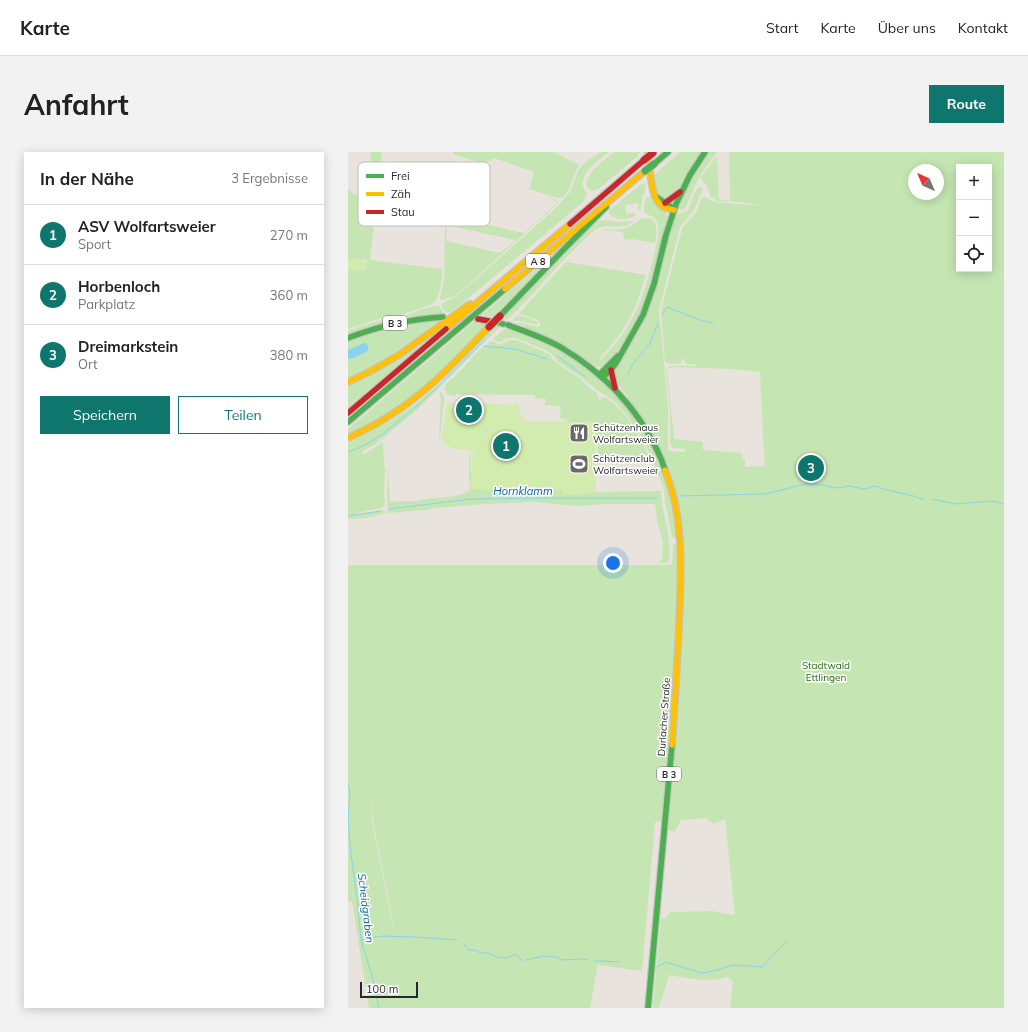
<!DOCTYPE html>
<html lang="de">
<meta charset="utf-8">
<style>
body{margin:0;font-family:Mulish,sans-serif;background:#f2f2f2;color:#222}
.controls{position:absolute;right:12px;top:12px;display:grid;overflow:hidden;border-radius:0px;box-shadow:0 2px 10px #0003}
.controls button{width:36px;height:36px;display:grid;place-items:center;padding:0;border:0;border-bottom:1px solid #e0e0e0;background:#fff;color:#222;font:20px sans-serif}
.compass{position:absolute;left:560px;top:12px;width:36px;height:36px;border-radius:50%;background:#fff;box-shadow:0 2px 10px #0003;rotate:316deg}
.scale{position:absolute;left:12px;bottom:10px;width:58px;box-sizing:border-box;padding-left:4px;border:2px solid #282828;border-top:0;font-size:11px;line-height:14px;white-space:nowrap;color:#282828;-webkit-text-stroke:3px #fff;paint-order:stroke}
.you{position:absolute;left:265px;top:411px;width:14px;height:14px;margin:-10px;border:3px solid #fff;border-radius:50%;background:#1a73e8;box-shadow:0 0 0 6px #1a73e833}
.badge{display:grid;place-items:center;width:26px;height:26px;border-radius:50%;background:#0f766e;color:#fff;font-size:13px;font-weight:700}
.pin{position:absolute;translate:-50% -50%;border:2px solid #fff;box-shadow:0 1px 4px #0006}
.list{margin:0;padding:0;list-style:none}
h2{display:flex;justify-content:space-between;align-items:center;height:52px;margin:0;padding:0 16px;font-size:17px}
h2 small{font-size:13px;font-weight:400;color:#767676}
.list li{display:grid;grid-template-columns:26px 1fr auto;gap:12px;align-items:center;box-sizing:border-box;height:60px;padding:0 16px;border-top:1px solid #e0e0e0}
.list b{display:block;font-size:15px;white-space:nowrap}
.list p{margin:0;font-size:13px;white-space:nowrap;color:#767676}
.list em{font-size:13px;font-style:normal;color:#767676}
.actions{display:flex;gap:8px;padding:12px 16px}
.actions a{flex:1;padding:9px 0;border:1px solid #0f766e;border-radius:0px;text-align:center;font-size:14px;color:#0f766e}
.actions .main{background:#0f766e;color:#fff}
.icon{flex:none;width:22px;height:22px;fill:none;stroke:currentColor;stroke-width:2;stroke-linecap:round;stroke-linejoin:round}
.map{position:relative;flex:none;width:656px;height:856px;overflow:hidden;border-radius:0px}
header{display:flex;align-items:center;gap:24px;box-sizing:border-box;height:56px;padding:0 20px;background:#fff;border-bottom:1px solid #e0e0e0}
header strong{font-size:19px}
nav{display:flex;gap:22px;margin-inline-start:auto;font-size:14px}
.intro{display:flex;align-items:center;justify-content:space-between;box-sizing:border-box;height:96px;padding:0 24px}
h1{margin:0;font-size:28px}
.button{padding:10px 18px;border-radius:0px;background:#0f766e;color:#fff;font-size:14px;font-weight:700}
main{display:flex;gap:24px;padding:0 24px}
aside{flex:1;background:#fff;border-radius:0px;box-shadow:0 2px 10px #0003}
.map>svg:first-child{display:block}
.green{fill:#c5e6b2;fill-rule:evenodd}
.pitch{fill:#d2ebae}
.water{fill:#89d2f0}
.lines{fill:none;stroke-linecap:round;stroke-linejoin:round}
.stream{stroke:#89d2f0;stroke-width:1}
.fast-casing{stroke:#c4c2c3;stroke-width:8}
.slow-casing{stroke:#c4c2c3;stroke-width:8}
.jam-casing{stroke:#c4c2c3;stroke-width:8}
.fast{stroke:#4caf50;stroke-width:5.5}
.slow{stroke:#ffc107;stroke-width:5.5}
.jam{stroke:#c62828;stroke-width:5.5}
.fast-bridge-casing{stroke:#c4c2bf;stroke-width:9;stroke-linecap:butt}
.jam-bridge-casing{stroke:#c4c2bf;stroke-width:9;stroke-linecap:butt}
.fast-bridge{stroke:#4caf50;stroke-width:7}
.jam-bridge{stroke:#c62828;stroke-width:7}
.labels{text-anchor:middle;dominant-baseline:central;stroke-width:3;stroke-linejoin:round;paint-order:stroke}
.shield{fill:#fff;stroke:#686868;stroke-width:1}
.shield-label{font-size:9px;font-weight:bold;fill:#282828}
.poi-label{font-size:10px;fill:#282828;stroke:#fff;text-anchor:start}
.park-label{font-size:10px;fill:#216a13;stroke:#fff}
.street-label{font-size:10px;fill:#282828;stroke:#fff}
.water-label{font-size:11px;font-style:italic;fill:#0164a3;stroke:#fff}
.key{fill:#fff;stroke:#bebebe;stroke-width:1}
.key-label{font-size:11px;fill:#282828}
</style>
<header>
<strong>Karte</strong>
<nav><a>Start</a><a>Karte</a><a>Über uns</a><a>Kontakt</a></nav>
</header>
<div class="intro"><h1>Anfahrt</h1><a class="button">Route</a></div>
<main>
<aside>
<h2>In der Nähe<small>3 Ergebnisse</small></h2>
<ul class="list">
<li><span class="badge">1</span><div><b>ASV Wolfartsweier</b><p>Sport</p></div><em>270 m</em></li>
<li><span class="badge">2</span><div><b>Horbenloch</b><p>Parkplatz</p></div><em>360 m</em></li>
<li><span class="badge">3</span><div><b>Dreimarkstein</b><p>Ort</p></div><em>380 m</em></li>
</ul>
<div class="actions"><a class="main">Speichern</a><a>Teilen</a></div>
</aside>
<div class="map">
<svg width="656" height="856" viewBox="0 0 656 856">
<rect width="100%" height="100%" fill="#e8e3dc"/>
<g class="green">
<path d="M23,0H34L22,108L94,117C94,128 93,144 84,152L56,162L27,168L0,177V117L18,119L19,108L0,107V37L19,52L23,19L21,18Z"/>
<path d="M105,0H205L231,13C224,24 224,36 215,45L210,46L181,37L186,20L146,6L136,12L105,2Z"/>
<path d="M253,0H261C252,7 232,21 235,34C236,37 238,40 239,43L236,49L110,155L101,161L96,159L93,153V152L105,146L112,141L206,58L222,40L231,17L239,9Z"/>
<path d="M267,0H293L289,3L290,4L249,38C245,39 242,39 240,36C232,24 259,6 267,0Z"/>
<path d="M332,0H353L338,26L324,46L322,47L316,48C306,41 306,35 305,24Z"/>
<path d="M359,0H369C359,14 349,27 343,43C340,49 339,56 333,59L330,55C336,35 348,17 359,0Z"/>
<path d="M381,0H656V856H382L385,829L379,825C360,832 340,826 321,823L311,856L305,855L313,766H318L322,760L363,759L387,763L377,667L365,672L358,666L333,668L327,680L320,678L321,669L307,670L294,819L250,813L242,856H21L10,788L12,787H10L4,749L0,750V413H324L325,392H329L334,397L332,366L326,338L281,247L267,227L266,220L267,216C283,190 299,163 308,133C315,111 318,85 327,64C332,60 338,62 341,56C344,49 345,39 352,35H354L355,37L346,58L332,75L311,158L320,255V298L321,299L337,300V297L325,296L322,292V257L318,217L321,214H348L349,213L338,212L335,206L334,207L333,211C328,212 321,213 317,210L313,158L334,77L337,72L347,62L354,46L357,45L366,50L420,54L392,50L370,49L363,45L358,33L353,27L354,24L369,4L371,47L382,49ZM611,15H641V117H611ZM566,18H590V42H566ZM326,215L383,217L412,220L415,284L417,314L397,315V307H394L393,301L355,298V290L327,287L326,286L319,217L320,216ZM24,636L25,669L44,765L45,783L43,765L24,669Z"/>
<path d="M298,30L297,38L295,43L292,59L290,57V51L277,53L278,62L287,61L288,63C280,68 267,69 261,61L262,58L293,32L294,33Z"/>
<path d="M102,33L100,64L176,81L208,52L209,50L208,49L198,44L207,47L210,50L208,53L197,63L115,137L106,144L94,148L92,147V145L96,128L97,79L101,34ZM99,73L167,88H168L152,101L98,89Z"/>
<path d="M300,44L304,46L309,52L318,60L320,66L305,132L294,162L277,190L256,214L253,215L248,214L227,200L213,191L176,175V173L164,171H173L189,175L192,174V171L190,168L171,162L190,140L218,110L298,123C293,138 289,153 281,167C274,181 262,195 251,207L253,208C266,194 279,178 287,161C296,143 301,123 306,103C308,92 313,81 309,70C307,64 300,64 296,60C296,55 296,47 300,44Z"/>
<path d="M296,66C297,66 303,67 303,67C311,71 308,84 307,91L285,87L284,88L276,87L275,80L253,78C261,76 268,79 276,77C284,75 289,68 296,66Z"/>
<path d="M254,68L271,70L286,69C274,80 261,70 248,77C216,104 190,139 159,168L156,167L158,165L157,164L245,73L251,69Z"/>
<polygon points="209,99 209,100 148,162 145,165 134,163"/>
<polygon points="90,153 91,154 95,160 98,162 62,165 43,169 0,184 0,179 15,173 39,167 57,164 74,157"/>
<polygon points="169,164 177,165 189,170 190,172 189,173 171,169 164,169"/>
<path d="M91,168C63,191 33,211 0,226V189L36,176L73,169Z"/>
<polygon points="127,169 139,172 98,215 62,247 28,269 0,282 0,277"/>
<polygon points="149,173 153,174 133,193 71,256 35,286 26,293 16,298 15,301 15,303 35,290 36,314 37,315 37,322 36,343 37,350 36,354 34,356 7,361 8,362 35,358 37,359 37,361 18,366 0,367 0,291 42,269 67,252 91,232"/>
<polygon points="159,175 197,190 223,204 245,221 271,245 291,269 311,308 322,339 329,384 326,386 324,384 317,350 316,337 309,319 296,289 279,264 271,254 265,248 252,240 230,223 209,209 205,203 198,198 168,186 159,186 152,190 147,189 146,186"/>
<path d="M161,188H167L171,189L201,202L207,210L230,225L248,241L251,245V248L252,249L253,246L257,245C276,255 294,288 302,307L250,311V286H248V277L221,271L216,267L212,266V261L213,260L212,254L197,253V246L187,247V243L108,242V244L99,242L97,238L98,232L113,218L131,198L143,189C154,194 150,194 161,188Z"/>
<polygon points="70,194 70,196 0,255 0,233"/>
<polygon points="91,240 94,241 96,245 96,248 92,286 91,285 93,246"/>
<path d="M122,297L123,298V320L124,322L123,337L153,338L248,323V340L313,339C314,363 324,385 321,409L318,411H309L314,407L315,390L310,373L307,352H258L230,354L183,350L137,352L87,356L78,358L40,361L39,344L40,316L42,350L55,349H69L77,347L108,344L121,339L122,337L121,323Z"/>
</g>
<g class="pitch">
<polygon points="0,107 19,109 18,119 0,117"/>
<path d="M128,249H129V251L166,253V250C174,253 171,259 173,265L178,269L248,270V341L216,343L213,338L165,339L123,337L125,298L102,296V294C98,293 94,292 94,287L99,250L109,253L113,260L116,261V266L125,265V251Z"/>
</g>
<path class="water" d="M17,191C20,193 21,195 20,199L3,207L0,206V198C4,196 13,192 17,191Z"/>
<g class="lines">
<g class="stream">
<polyline points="314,163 319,155 352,168 365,171"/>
<polyline points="136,194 167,197 199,207"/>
<polyline points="209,204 238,225"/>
<polyline points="280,222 285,212 302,191 310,171"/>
<path d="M0,300C22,293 35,282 52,268C83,244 109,215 137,188"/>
<path d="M332,344L417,342L458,332L474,333L488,336L502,334L515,337L521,336L527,334C540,339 553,341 566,344C569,345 572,347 575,347"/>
<polyline points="584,347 608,352 645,349 656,352"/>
<polyline points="41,357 123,347 203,346 310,346"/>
<polyline points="0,364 33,359"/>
<polyline points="0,632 2,641 0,669 3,701 9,746 13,788 24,824 31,856"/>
<polyline points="14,788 34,784 67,785 108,788"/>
<polyline points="115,791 120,798 127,798 132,801 140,801 148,805 159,806 167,802 175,809"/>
<polyline points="178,808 195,804 207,805 215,808 233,807 240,808"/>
<polyline points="247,809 254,809 271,810"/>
<polyline points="309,815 313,813 318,810 353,821 366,819 378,815 386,813 414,815 439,789"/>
</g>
<defs>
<g id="fast">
<polyline points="306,12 320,0"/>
<polyline points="307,44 322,54 326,58"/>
<polyline points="152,164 220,93 258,55"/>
<polyline points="152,171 155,172"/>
<path d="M160,173C178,180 197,186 214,196C254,220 289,255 309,298C312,304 315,311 317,318"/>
<path d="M0,186C31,174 62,167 95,165"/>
<polyline points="252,222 270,204"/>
<polyline points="255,225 263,218 268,211 295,163 306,132 318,83 328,52 342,23 357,0"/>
<polyline points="0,270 157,137"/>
<polyline points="300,856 324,593"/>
</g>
<g id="slow">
<path d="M300,0C302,14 302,46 314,54C318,57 322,57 326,58"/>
<polyline points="157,137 297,19"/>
<polyline points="98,177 222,72"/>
<polyline points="0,230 21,220 51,203 122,152"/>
<path d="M0,286C14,279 28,273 41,264C79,241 110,207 141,175"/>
<path d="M317,318C337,367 333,423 331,474C329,514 327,554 324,593"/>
</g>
<g id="jam">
<polyline points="317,51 332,40"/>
<polyline points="222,72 296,8"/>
<polyline points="130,167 141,169"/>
<polyline points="263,218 267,236"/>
<polyline points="0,261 98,177"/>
</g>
</defs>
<use href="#fast" class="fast-casing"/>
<use href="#slow" class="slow-casing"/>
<use href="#jam" class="jam-casing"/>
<use href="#fast" class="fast"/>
<use href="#slow" class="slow"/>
<use href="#jam" class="jam"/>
<defs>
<polyline id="fast-bridge" points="297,19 306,12"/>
<g id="jam-bridge">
<polyline points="296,8 305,1"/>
<polyline points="141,175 152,164"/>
</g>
</defs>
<use href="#fast-bridge" class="fast-bridge-casing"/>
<use href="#jam-bridge" class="jam-bridge-casing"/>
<use href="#fast-bridge" class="fast-bridge"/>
<use href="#jam-bridge" class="jam-bridge"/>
</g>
<defs>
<symbol id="restaurant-square" viewBox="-11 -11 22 22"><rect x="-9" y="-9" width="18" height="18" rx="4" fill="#6b6967" stroke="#fff"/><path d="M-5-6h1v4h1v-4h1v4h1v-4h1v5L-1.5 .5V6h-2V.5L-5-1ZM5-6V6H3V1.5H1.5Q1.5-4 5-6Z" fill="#fff"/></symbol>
<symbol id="stadium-square" viewBox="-11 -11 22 22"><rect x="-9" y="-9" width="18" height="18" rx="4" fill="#6b6967" stroke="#fff"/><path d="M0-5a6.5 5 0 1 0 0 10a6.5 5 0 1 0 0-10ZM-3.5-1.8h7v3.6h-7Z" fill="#fff"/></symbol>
</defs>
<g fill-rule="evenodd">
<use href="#restaurant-square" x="220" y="270" width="22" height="22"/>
<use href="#stadium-square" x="220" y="301" width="22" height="22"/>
</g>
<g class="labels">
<g class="shield">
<rect x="178" y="102" width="24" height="14" rx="3"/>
<rect x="35" y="164" width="24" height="14" rx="3"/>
<rect x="309" y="615" width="24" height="14" rx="3"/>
</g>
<g class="shield-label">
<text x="190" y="109">A 8</text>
<text x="47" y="171">B 3</text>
<text x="321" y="622">B 3</text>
</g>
<g class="poi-label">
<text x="245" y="275">Schützenhaus<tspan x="245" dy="12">Wolfartsweier</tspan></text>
<text x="245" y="306">Schützenclub<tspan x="245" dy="12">Wolfartsweier</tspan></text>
</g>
<g class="park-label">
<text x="478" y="513">Stadtwald<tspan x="478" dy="12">Ettlingen</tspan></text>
</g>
<g class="street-label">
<text transform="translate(316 565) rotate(-86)">Durlacher Straße</text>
</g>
<g class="water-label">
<text x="175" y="339">Hornklamm</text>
<text transform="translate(18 756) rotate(83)">Scheidgraben</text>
</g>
</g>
<rect x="10" y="10" width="132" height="64" rx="6" class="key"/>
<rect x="18" y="22" width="18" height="4" fill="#4caf50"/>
<rect x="18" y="40" width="18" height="4" fill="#ffc107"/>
<rect x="18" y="58" width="18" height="4" fill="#c62828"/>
<g class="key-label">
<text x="43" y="28">Frei</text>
<text x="43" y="46">Zäh</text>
<text x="43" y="64">Stau</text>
</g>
</svg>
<div class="controls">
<button>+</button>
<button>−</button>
<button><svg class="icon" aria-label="locate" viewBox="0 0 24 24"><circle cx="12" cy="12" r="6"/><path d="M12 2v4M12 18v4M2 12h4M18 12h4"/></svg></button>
</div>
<svg class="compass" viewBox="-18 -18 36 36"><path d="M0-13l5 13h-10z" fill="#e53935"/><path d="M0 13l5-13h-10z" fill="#767676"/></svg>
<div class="scale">100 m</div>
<div class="you"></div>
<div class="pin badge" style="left:158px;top:294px">1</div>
<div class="pin badge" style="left:121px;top:258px">2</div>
<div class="pin badge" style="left:463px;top:316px">3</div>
</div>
</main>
